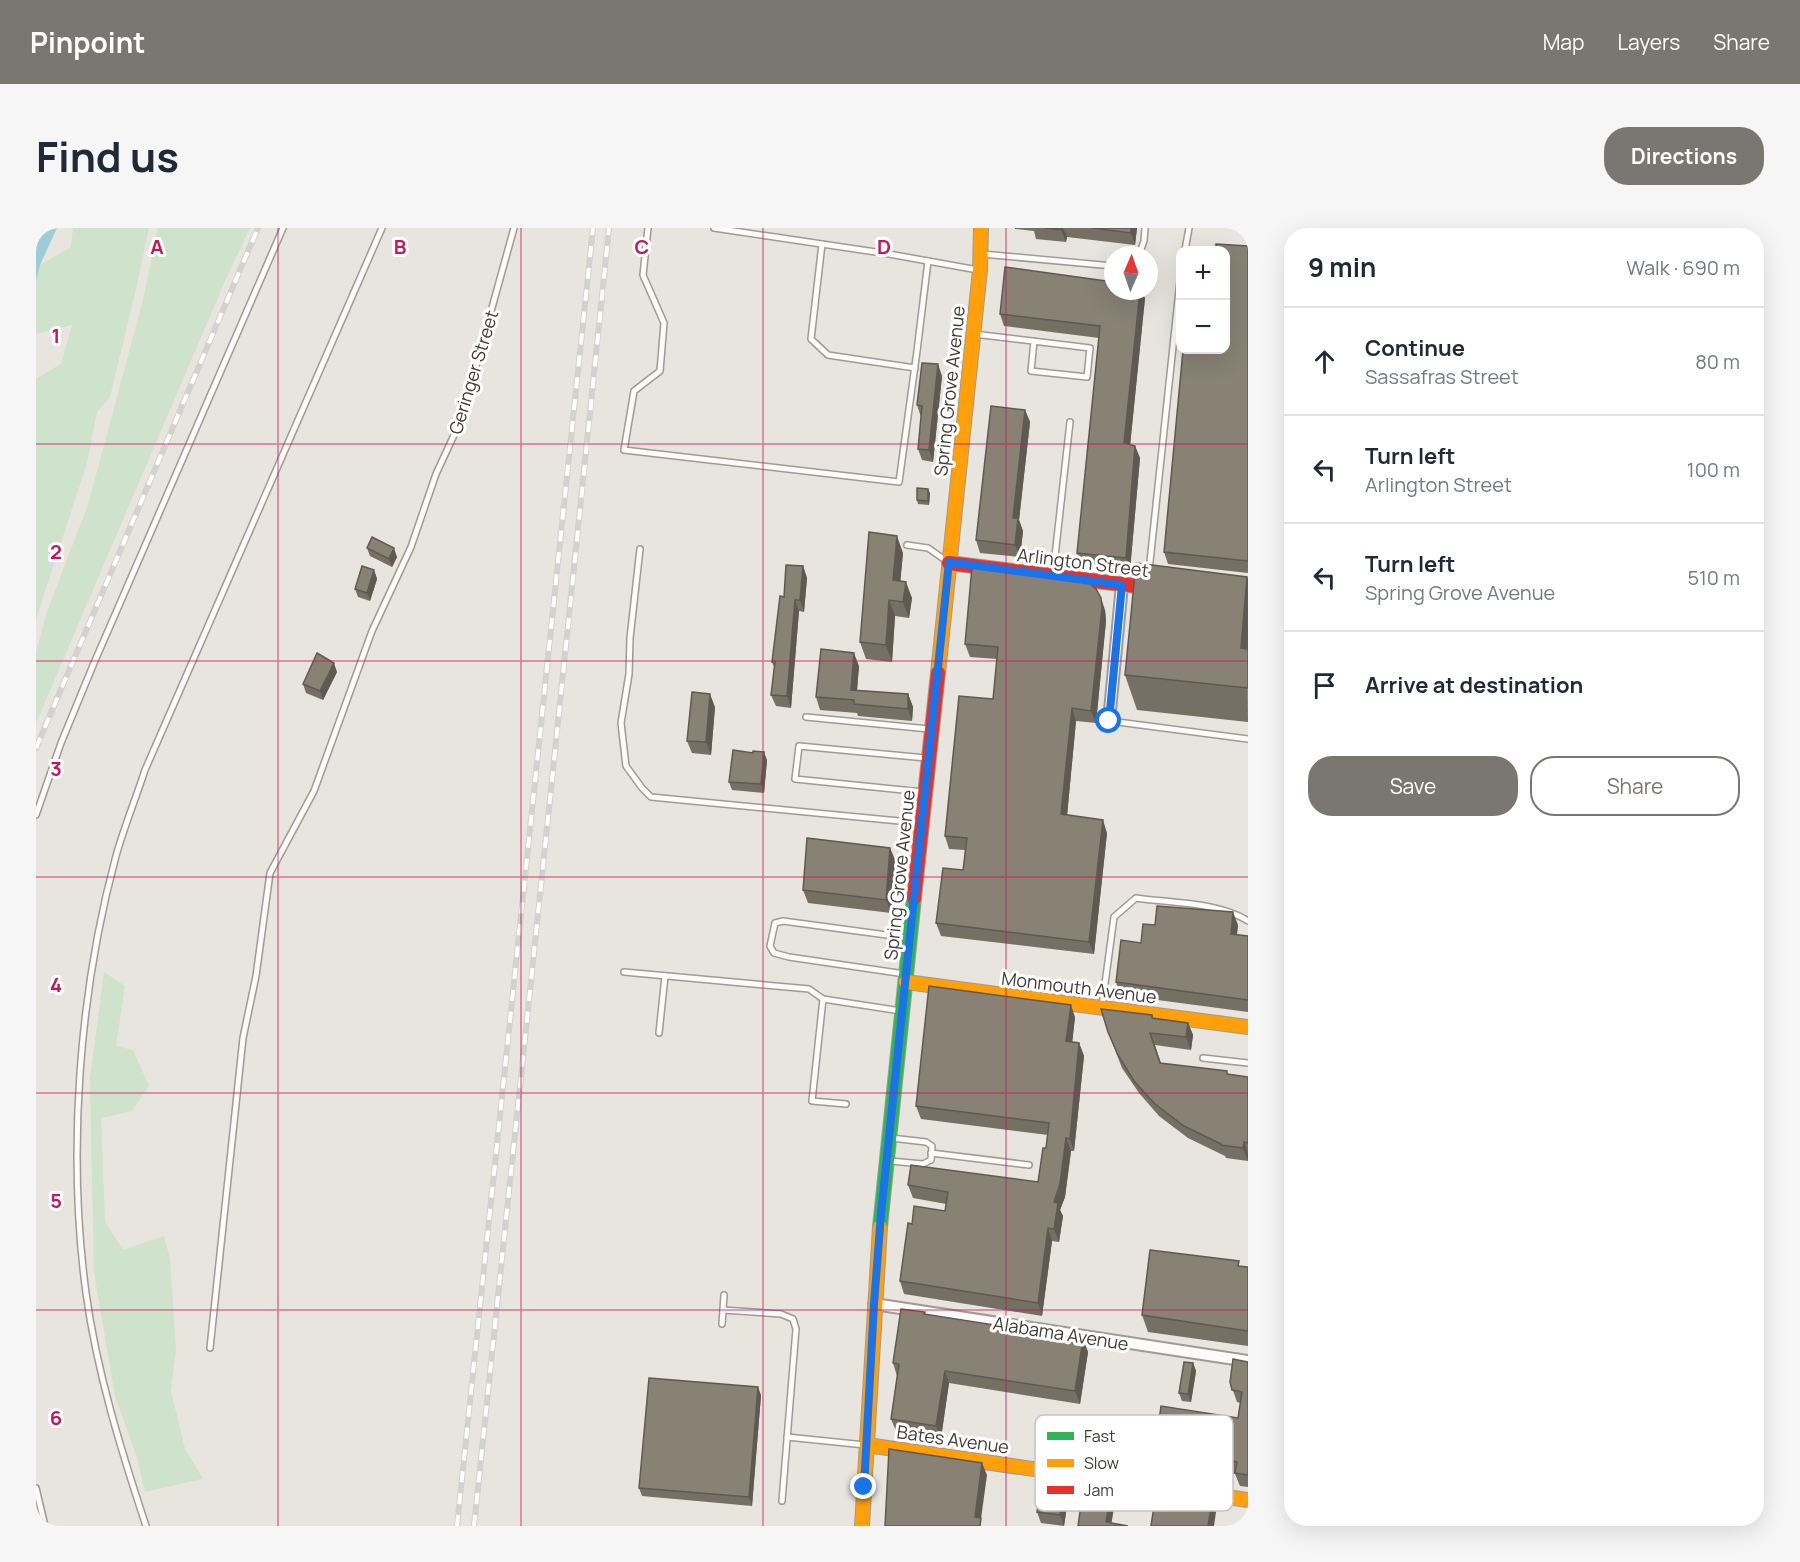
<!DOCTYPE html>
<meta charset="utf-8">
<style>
body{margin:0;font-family:Manrope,sans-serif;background:#f6f6f7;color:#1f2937}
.controls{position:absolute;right:18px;top:18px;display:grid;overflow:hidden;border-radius:12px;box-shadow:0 6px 24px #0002}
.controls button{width:54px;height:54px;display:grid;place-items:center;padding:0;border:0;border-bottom:2px solid #e0e1e3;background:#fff;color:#1f2937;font:30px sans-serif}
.compass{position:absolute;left:1068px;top:18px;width:54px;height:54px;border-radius:50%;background:#fff;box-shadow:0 6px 24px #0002;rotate:2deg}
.stop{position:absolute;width:18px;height:18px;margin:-14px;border:4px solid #1a73e8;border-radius:50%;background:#fff}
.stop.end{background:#1a73e8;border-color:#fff;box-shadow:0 2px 6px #0008}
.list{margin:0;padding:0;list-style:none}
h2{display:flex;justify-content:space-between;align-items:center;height:78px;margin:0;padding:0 24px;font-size:26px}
h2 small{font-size:20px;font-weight:400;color:#747a83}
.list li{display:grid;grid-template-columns:39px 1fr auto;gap:18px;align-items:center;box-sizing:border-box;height:108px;padding:0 24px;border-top:2px solid #e0e1e3}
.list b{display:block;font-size:22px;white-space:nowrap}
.list p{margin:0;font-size:20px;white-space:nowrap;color:#747a83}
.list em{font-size:20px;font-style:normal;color:#747a83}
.actions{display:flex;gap:12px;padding:18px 24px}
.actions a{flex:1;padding:14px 0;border:2px solid #7a7772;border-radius:24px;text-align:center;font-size:21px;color:#7a7772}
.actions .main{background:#7a7772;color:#fff}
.icon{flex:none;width:33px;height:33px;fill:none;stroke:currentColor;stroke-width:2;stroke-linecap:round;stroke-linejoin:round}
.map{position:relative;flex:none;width:1212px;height:1298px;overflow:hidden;border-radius:24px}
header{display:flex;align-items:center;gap:36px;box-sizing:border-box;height:84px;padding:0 30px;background:#7a7772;color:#fff}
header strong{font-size:28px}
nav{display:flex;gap:33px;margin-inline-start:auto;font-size:21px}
.intro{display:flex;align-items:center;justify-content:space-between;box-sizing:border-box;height:144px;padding:0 36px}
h1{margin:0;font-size:42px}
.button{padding:15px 27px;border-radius:24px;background:#7a7772;color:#fff;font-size:21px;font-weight:700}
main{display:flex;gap:36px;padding:0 36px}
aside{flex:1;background:#fff;border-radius:24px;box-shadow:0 6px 24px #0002}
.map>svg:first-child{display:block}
.green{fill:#cfe2cc}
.water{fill:#9cccd7}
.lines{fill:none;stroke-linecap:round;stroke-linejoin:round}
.lane-casing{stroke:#9e9b96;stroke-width:8}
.street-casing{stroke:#9e9b96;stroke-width:14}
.fast-casing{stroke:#9e9b96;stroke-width:16}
.slow-casing{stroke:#9e9b96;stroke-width:16}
.jam-casing{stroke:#9e9b96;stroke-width:16}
.lane{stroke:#fcfbfa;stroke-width:5}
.street{stroke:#fcfbfa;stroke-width:10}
.fast{stroke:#30b455;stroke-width:14}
.slow{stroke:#ff9f0a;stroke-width:14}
.jam{stroke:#e5322d;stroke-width:14}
.rail-casing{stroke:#d3d2d0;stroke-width:6}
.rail{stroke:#fff;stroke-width:4;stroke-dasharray:11;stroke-linecap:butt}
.wall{fill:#756f64}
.shaded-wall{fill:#5f5a51}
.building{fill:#888174;stroke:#5f5a51;stroke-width:1.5}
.route{stroke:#1a73e8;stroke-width:8}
.grid{fill:none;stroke:#c2185b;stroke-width:1.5;stroke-opacity:0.55}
.labels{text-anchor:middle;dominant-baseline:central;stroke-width:6;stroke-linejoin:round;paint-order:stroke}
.street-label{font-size:18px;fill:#3f3c38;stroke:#fff}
.key{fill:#fff;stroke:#c5c4c3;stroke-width:1.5}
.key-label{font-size:16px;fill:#3f3c38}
.grid-label{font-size:20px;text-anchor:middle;font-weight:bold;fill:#c2185b;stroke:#fff;stroke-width:6;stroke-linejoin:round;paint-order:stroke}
</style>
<header>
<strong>Pinpoint</strong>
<nav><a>Map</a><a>Layers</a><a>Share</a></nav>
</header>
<div class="intro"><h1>Find us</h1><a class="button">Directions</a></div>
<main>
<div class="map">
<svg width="1212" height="1298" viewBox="0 0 1212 1298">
<rect width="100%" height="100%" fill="#e8e4de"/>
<g class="green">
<polygon points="37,0 113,0 100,61 74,169 61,184 51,235 0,391 0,151 25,136 36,97 0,106 0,53 4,37 35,19"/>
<polygon points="122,0 214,0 189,53 0,495 0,424 11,384 52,277 106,76"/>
<polygon points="68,744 89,758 80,818 97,822 113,858 96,883 65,890 69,994 87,1022 128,1008 134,1031 140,1122 135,1163 149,1221 167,1251 109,1264 101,1229 79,1168 58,1044 54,851"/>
</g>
<polygon class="water" points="0,0 21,0 4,37 0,53"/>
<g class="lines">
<defs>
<g id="lane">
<polyline points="612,0 607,47 628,95 624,143 598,163 588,222 863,254 881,123 892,33"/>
<polyline points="678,0 853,26 942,42"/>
<polyline points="786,16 775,111 792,127 879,140"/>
<polyline points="1149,22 1153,0"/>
<polyline points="946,26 1077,38"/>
<polyline points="1103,27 1108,13 1109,0"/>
<polyline points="938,106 1054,120 1051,149 995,143 998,113"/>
<polyline points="871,317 892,320 912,334"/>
<polyline points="604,321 594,410 593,446 585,495 590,538 606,560 615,569 884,595"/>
<polyline points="1113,343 1144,53"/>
<polyline points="1017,346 1034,194"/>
<polyline points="770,489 893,501"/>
<polyline points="1074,493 1212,511"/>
<polyline points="887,564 759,551 763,518 890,530"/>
<polyline points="0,587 25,515 58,435 247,0"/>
<polyline points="588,744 773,761 787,771 865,783"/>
<polyline points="869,746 753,729 738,725 734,718 739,695 747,693 873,710"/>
<polyline points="787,771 776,873 810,876"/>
<path d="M1066,778L1078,689L1100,670C1134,675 1183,674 1212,693"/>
<polyline points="623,805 629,748"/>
<polyline points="1167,830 1212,835"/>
<polyline points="895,925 993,937"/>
<polyline points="854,933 887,936 895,932 896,918 890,914 855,910"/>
<polyline points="687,1082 745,1086 757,1091 760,1101 746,1273"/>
<polyline points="686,1096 688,1067"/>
<polyline points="174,1120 207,810 220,748 234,645 278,563 336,403 375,319 400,246 425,192 478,0"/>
<polyline points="751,1209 829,1217"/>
<polyline points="0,1260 9,1298"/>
<path d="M110,1298C85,1222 61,1145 50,1065C31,924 43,765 80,628C88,599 100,570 109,542L346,0"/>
</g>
<g id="street">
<polyline points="1073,493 1086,357"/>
<polyline points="838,1076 1212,1133"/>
</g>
<polyline id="fast" points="844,999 878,670"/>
<g id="slow">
<polyline points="902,445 944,42 945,0"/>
<polyline points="870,754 1212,799"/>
<polyline points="831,1217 1212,1272"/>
<polyline points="826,1298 844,999"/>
</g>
<g id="jam">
<polyline points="913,335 1117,360"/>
<polyline points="878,670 902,445"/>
</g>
</defs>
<use href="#lane" class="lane-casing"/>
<use href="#street" class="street-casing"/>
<use href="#fast" class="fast-casing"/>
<use href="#slow" class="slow-casing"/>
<use href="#jam" class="jam-casing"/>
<use href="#lane" class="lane"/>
<use href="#street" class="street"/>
<use href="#fast" class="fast"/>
<use href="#slow" class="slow"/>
<use href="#jam" class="jam"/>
<defs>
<g id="rail">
<polyline points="0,520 222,0"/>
<polyline points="421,1298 557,0"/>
<path d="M438,1298C483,865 529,433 573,0"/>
</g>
</defs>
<use href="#rail" class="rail-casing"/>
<use href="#rail" class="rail"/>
</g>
<g class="wall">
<polygon points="979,0 1101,0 1099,17 1031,9 1030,14 1000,11 998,3 979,1"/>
<polygon points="1212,18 1212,345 1132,336 1128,324"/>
<polygon points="1109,70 1094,217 1099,218 1104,230 1094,342 1045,338 1041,325 1063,110 968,98 964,86"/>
<polygon points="906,148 897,234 886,232 882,221 885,189 881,177"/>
<polygon points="989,182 994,194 983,292 987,303 984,329 944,325 940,312"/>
<polygon points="894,265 893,277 882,276 881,272"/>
<polygon points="331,320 361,329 356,339 334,328"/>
<polygon points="867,325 864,353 876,370 873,390 859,388 856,434 830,431 824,414"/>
<polygon points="767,338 771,350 768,384 763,383 755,480 740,478 735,467 738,439 736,434 748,369"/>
<polygon points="338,342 341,351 334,373 322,369 319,361"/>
<polygon points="1211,349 1212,494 1101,482 1089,447"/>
<polygon points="1069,382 1070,393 1060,495 1040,493 1031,587 1071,605 1058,726 905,708 900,695 927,642 929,622 913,621 909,608 957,471 961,431 934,429 929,416"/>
<polygon points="823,438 821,462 872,466 877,479 876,493 822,488 821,485 784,482 780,469"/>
<polygon points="301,444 287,472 270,465 267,456"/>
<polygon points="679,479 675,527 656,525 651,513"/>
<polygon points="731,532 728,565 696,562 693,554"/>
<polygon points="854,620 859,632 855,685 772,675 767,662"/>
<polygon points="1119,697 1202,697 1201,707 1212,708 1212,784 1084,767 1080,754 1105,715"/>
<polygon points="1116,787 1117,790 1152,795 1157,807 1155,822 1119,817 1125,835 1212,849 1212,933 1190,930 1189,928 1152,910 1123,888 1103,865 1086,840 1072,804"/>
<polygon points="1039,789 1036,814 1043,815 1048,828 1038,923 1035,923 1029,969 1024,982 1027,988 1023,1014 1016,1013 1006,1088 868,1066 864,1053 876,996 909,983 910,976 877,970 872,957 1002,954 1010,920 1012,907 885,891 880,878"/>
<polygon points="1205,1038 1212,1039 1212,1118 1112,1104 1106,1087"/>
<polygon points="889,1084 890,1087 1047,1111 1052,1124 1044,1176 913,1155 905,1210 860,1203 855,1191 861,1148 857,1135"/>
<polygon points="1212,1134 1212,1259 1204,1258 1199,1246 1173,1241 1171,1253 1149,1249 1144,1237 1148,1208 1133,1205 1135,1211 1131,1240 1121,1238 1118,1230 1126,1202 1123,1192 1202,1190 1205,1175 1201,1174 1194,1154"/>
<polygon points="1157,1135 1160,1143 1155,1174 1146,1173 1143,1165"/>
<polygon points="725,1167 716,1278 606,1268 603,1260"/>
<polygon points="1007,1247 1063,1255 1065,1261 1075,1263 1079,1274 1042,1298 1045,1280 1031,1278 1028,1298 1005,1295 1001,1284"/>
</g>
<g class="shaded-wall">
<polygon points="1026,0 1027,0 1031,9 1030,14 1025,2"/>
<polygon points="1095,0 1101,0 1099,17 1095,5"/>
<polygon points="1104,63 1106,63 1109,70 1093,228 1088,215"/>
<polygon points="902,136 906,148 897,234 893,222"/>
<polygon points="989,182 994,194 983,292 987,303 984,329 979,317 977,290"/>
<polygon points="1099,218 1104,230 1094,342 1090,330"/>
<polygon points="892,261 894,265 893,277 892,273"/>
<polygon points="861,308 867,325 863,369 857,352"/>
<polygon points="358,320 361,329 356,339 353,331"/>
<polygon points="767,338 771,350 768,384 764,372"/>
<polygon points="338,342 341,351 334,373 331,365"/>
<polygon points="1211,349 1212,351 1212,440 1205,420"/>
<polygon points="870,354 876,370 873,390 867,374"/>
<polygon points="1065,370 1069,382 1070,393 1060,495 1055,483"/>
<polygon points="759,372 763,383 755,480 751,468"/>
<polygon points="853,372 859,388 856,434 850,417"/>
<polygon points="818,425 823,438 820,474 815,462"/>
<polygon points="298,435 301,444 287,472 284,463"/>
<polygon points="674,466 679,479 675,527 670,514"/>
<polygon points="872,466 877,479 876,493 872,481"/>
<polygon points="1036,480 1040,493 1030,599 1025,586"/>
<polygon points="728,524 731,532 728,565 725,556"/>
<polygon points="1067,592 1071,605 1058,726 1053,714"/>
<polygon points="854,620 859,632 855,685 850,672"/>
<polygon points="1197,684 1202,697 1199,718 1195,706"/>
<polygon points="1035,777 1039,789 1035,826 1030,813"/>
<polygon points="1152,795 1157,807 1155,822 1150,809"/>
<polygon points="1043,815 1048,828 1038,923 1034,911"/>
<polygon points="1030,910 1035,923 1029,969 1024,982 1027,988 1023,1014 1018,1001 1018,974"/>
<polygon points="1208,914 1212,925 1212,933 1207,920"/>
<polygon points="1012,1000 1016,1013 1006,1088 1002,1075"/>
<polygon points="1047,1111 1052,1124 1044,1176 1039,1163"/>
<polygon points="1157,1135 1160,1143 1155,1174 1152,1166"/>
<polygon points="909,1143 913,1155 905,1210 900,1198"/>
<polygon points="722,1159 725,1167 716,1278 713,1269"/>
<polygon points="1132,1202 1135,1211 1131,1240 1127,1231"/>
<polygon points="1168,1229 1173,1241 1171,1253 1166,1240"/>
<polygon points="946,1235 951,1247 944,1298 939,1289"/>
<polygon points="1075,1263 1079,1274 1075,1298 1070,1294"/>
<polygon points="1027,1267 1031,1278 1028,1298 1024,1287"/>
<polygon points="1176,1273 1180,1284 1178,1298 1172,1298"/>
</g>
<g class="building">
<polygon points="1009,0 1026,0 1025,2"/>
<polygon points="1056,0 1095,0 1095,5"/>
<polygon points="1180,16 1212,18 1212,333 1128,324 1147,122 1190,122 1190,22 1180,22"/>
<polygon points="969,39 1077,54 1077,63 1104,63 1088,215 1099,218 1090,330 1041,325 1064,98 964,86"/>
<polygon points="886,135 902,136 893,222 882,221 886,178 881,177"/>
<polygon points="955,178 989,182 977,290 982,290 979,317 940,312"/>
<polygon points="881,260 892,261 892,273 881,272"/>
<polygon points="833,304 861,308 857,352 870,354 867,374 853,372 850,417 824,414"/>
<polygon points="336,309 358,320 353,331 331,320"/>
<polygon points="1100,335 1211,349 1205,420 1212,421 1212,460 1089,447"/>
<polygon points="750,337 767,338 764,372 759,372 751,468 735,467 739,434 736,434 744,368 748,369"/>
<polygon points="326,338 338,342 331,365 319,361"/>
<polygon points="936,339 1043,352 1053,355 1060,361 1065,370 1066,380 1055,483 1036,480 1025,586 1067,592 1053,714 900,695 907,640 927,642 931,610 909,608 923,468 957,471 962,419 929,416"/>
<polygon points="785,421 818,425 815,462 872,466 872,481 818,476 818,472 780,469"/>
<polygon points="281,425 298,435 284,463 267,456"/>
<polygon points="656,464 674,466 670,514 651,513"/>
<polygon points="697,522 717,525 717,523 728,524 725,556 693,554"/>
<polygon points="771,610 854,620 850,672 767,662"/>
<polygon points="1121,678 1197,684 1195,706 1212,708 1212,772 1080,754 1085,712 1105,715 1107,696 1119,697"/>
<polygon points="893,758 1035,777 1030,813 1043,815 1034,911 1030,910 1024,956 1018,974 1022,975 1018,1001 1012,1000 1002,1075 864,1053 872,995 876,996 878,978 909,983 912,964 872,957 875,937 1002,954 1007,920 1010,920 1013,895 880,878"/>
<polygon points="1065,781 1116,787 1116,790 1152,795 1150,809 1114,805 1124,835 1191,843 1191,846 1212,849 1212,915 1208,914 1207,920 1185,917 1185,916 1148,898 1119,876 1098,853 1082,827 1072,804"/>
<polygon points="1114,1022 1203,1033 1202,1038 1212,1039 1212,1103 1106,1087"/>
<polygon points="865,1081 889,1084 888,1086 1047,1111 1039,1163 909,1143 900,1198 855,1191 863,1136 857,1135"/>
<polygon points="1197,1131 1212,1134 1212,1247 1199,1245 1201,1234 1168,1229 1166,1240 1144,1237 1150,1196 1123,1192 1125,1178 1202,1190 1206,1164 1196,1162 1194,1154"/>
<polygon points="1148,1134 1157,1135 1152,1166 1143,1165"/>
<polygon points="613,1150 722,1159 713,1269 603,1260"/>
<polygon points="853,1221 946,1235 939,1289 945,1290 944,1298 849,1298"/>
<polygon points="1007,1247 1063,1255 1062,1261 1075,1263 1070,1294 1092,1298 1042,1298 1046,1270 1027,1267 1024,1287 1001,1284"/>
<polygon points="1139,1269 1176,1273 1172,1298 1115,1298 1119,1271 1138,1274"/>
</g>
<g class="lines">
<polyline class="route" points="828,1259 838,1076 845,986 913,334 1086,357 1073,493"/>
</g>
<path class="grid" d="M242,0V1298M485,0V1298M727,0V1298M970,0V1298M0,216H1212M0,433H1212M0,649H1212M0,865H1212M0,1082H1212"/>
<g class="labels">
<g class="street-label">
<text transform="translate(437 144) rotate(-73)">Geringer Street</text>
<text transform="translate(913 163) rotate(-84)">Spring Grove Avenue</text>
<text transform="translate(1047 334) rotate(7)">Arlington Street</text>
<text transform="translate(863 647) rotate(-84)">Spring Grove Avenue</text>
<text transform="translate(1043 759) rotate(7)">Monmouth Avenue</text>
<text transform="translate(1025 1105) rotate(9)">Alabama Avenue</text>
<text transform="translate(917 1211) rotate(8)">Bates Avenue</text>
</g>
</g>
<rect x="999" y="1187" width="198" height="96" rx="9" class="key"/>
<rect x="1011" y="1204" width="27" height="8" fill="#30b455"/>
<rect x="1011" y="1231" width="27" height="8" fill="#ff9f0a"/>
<rect x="1011" y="1258" width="27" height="8" fill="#e5322d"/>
<g class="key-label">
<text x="1048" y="1214">Fast</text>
<text x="1048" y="1241">Slow</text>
<text x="1048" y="1268">Jam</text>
</g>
<g class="grid-label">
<text x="121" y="26">A</text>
<text x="364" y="26">B</text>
<text x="606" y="26">C</text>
<text x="848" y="26">D</text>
<text x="20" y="115">1</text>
<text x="20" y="331">2</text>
<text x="20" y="548">3</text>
<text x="20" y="764">4</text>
<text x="20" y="980">5</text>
<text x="20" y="1197">6</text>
</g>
</svg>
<div class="controls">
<button>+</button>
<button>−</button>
</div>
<svg class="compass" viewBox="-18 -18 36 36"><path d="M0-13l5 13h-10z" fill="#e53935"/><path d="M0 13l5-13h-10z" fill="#747a83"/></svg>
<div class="stop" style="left:1073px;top:493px"></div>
<div class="stop end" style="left:828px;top:1259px"></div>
</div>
<aside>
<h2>9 min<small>Walk · 690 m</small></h2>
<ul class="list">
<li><svg class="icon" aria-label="ahead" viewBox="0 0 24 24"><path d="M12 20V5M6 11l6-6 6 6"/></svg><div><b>Continue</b><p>Sassafras Street</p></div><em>80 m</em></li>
<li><svg class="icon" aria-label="left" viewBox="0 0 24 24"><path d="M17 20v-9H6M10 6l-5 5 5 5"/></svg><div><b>Turn left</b><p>Arlington Street</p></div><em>100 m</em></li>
<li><svg class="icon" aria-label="left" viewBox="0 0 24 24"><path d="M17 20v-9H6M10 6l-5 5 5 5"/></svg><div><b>Turn left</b><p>Spring Grove Avenue</p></div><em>510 m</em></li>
<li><svg class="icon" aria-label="arrive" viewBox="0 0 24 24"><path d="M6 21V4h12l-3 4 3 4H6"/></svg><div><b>Arrive at destination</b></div></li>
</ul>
<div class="actions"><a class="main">Save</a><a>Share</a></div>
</aside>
</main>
